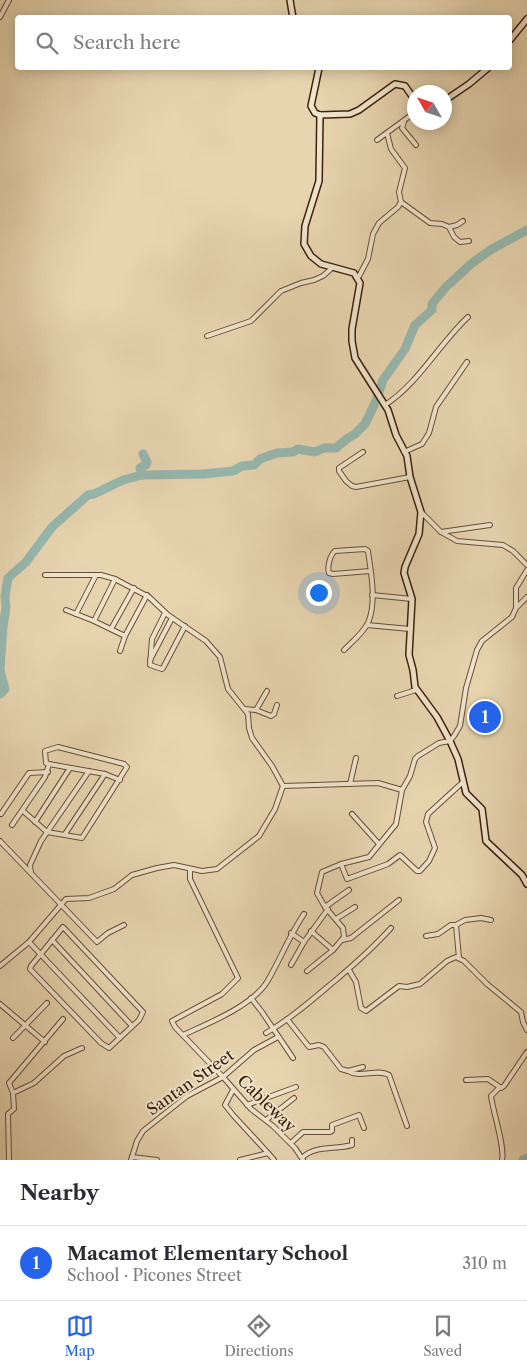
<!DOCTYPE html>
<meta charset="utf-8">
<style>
body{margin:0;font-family:"Libre Caslon Text",serif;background:#f7f7f7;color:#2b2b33}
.compass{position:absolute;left:407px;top:85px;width:45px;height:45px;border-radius:50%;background:#fff;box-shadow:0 2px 12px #0003;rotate:309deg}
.you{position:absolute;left:318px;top:592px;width:18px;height:18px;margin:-12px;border:4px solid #fff;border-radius:50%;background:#1a73e8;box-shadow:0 0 0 8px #1a73e833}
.badge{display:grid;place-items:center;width:32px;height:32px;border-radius:50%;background:#2563eb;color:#fff;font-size:16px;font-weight:700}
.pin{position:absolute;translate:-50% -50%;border:2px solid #fff;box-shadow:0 1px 5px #0006}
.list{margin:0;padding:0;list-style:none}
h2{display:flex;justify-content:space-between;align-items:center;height:65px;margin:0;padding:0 20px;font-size:21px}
h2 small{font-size:16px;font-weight:400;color:#7c7c81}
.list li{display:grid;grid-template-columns:32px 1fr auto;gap:15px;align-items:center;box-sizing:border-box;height:75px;padding:0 20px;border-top:1px solid #e1e1e2}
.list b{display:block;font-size:19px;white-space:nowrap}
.list p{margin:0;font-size:16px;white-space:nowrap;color:#7c7c81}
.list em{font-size:16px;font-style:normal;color:#7c7c81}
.icon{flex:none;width:28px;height:28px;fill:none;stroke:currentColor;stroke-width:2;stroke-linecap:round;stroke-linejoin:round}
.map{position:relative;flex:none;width:527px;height:1160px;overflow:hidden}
.search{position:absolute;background:#fff;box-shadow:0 2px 12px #0003;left:15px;right:15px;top:15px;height:55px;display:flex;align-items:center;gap:12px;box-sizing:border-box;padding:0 18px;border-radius:5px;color:#7c7c81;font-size:19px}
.sheet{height:140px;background:#fff}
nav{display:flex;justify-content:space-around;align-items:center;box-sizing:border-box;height:70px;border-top:1px solid #e1e1e2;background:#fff;font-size:14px;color:#7c7c81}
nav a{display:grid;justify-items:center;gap:2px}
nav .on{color:#2563eb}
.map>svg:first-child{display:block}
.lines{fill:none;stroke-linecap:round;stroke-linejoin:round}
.river{stroke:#97b8af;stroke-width:9}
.street-casing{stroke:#684e34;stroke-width:6}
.secondary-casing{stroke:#3d210b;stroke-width:8}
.street{stroke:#efe4cc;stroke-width:4}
.secondary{stroke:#efe4cc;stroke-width:5}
.labels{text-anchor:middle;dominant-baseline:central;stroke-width:4;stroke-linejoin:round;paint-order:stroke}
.street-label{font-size:16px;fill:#3d210b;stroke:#efe4cc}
</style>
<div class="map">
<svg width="527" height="1160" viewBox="0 0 527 1160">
<rect width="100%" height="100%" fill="#e7d5b0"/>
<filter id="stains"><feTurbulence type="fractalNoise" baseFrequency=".004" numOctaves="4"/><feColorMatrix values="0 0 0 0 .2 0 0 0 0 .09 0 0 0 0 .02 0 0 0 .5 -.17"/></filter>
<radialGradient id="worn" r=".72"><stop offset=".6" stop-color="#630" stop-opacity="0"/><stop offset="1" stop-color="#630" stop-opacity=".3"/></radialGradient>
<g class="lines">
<g class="river">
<polyline points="142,475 203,474 233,471 242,466 254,465 260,459 277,453 293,452 298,449 315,452 324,448 336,448 348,438 355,434 365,424 376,401 383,380 405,349 415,325 432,310 432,304 445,288 472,263 492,249 527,230"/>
<polyline points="0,669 3,627 6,608 5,596 8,578 26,562 52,527 88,495 94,494 123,480 142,475 140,468 143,466 146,465 147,462 143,454"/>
<polyline points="0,671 5,689 0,694"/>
<polyline points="523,1160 527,1158"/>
</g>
<defs>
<g id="street">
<polyline points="0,17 9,0"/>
<polyline points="404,122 402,128 416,145"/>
<polyline points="387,133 391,149 405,168 399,192 401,202 430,223 442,224 449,227 454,237 460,242 469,241"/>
<polyline points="377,140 414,113"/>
<polyline points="449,227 457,225 463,221"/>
<polyline points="358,278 368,259 373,234 379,223 398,207 401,202"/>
<polyline points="207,336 251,321 281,291 301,283 314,280 323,276 333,267"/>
<path d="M385,405C418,384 439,344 468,317"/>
<polyline points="363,452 339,468 339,471 346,481 352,486 356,487 410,477"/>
<polyline points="404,452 422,444 429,433 436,407 467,362"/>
<polyline points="421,512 441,532 457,541 503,545 513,551 527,565"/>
<polyline points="441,532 490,525"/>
<polyline points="45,575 101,575 115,579 149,597 168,615 206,641 220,657 228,689 248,714 249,728 252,738 272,766 283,786"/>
<polyline points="372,595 412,599"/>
<polyline points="516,608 527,597"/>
<polyline points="66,610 94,621 125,636"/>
<polyline points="165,613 152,639 150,665 162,669 163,668 185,626"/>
<polyline points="76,614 96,575"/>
<polyline points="94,621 115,579"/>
<polyline points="367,625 410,629"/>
<polyline points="111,629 134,588"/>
<path d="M344,650C352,642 363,633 368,623C377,602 371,573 368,551L365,549L335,551C330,555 327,567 329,573L333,574L370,571"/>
<polyline points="120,651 125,636 147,595"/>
<polyline points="150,660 172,618"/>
<polyline points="397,696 416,690"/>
<polyline points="245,709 256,710 271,716 274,714 277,705"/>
<polyline points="256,710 267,691"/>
<polyline points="350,784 356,758"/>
<polyline points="283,786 378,783 402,790"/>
<polyline points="23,811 47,832 82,838 127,767 124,764 58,747 45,751 46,763 49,764"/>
<polyline points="1,814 29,773 48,772"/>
<polyline points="352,814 379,844"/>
<polyline points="35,822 70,768"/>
<polyline points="12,825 45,777 49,764 105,774 120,780"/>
<polyline points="65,834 105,774"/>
<polyline points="0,841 97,942 108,933 124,925"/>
<polyline points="341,864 347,879 388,864 400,855 417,871 420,871 429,861 435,848 426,822 428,814 463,782"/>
<polyline points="190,869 190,879 238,978 222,994 172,1021 175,1027 223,1077 251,1109 273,1126 295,1148 303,1160"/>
<polyline points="31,873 30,865 41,841 89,771"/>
<polyline points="325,907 349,890"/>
<polyline points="336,919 355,907"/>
<polyline points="456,925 459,958"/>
<polygon points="63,927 143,1012 139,1020 109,1048 101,1043 30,969 31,966"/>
<polyline points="311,931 333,950"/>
<polyline points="291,933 304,942"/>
<polyline points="426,936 438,934 451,925 456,925 465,920 481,918 491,920"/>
<polyline points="52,940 132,1026"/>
<polyline points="342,940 351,938 399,900"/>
<polyline points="29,942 120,1038"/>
<polyline points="291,965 304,942 328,909"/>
<polyline points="0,966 29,942 66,899 89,898 114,889 132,875 157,868 174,865 202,871 217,869 259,836 275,809 283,786"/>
<polyline points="349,970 356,982 361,1008 366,1011 399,986 407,987 420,984 447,961 456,957 464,961 487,984 521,1012 523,1022 527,1030"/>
<polyline points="307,971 333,950 344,937 343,928 325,907 317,893 322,872 341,864 369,857 396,824 402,790 410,776 415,759 418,756 439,743 450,741 454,736 460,726 466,688 477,650 482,641 512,617 516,608 516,588 527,570"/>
<polyline points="251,998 262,1012 293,1058"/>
<polyline points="0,1004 45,1042"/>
<polyline points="287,1019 309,1047 319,1045 324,1047 341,1069 348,1071 363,1067"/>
<path d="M266,1033C292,1018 314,998 337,979C357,962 374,947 391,928"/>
<path d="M183,1035C207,1024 252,1006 267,982C280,960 289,936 304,914"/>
<polyline points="13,1038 47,1003"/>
<path d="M348,1071C361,1079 376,1068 389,1075L407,1126"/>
<polyline points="466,1080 488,1079 501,1088 504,1086 527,1052"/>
<path d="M499,1088L491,1096C493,1112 505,1146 502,1160"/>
<polyline points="233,1090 225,1105 233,1115 268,1153"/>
<polyline points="13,1093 34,1083 64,1056 82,1048"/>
<polyline points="247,1105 296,1087"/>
<polyline points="266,1120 294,1098"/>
<polyline points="291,1143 303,1132 330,1132 332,1131 332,1125 359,1115 364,1128"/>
<polyline points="132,1157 157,1160"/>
<path d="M302,1158C314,1145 335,1150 352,1145V1140"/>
<polyline points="9,1160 8,1114 14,1109 13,1093 9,1083 63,1019"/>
<polyline points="131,1160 137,1141 143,1131 187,1096 223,1077 254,1050 278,1037"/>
<polyline points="240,1160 268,1153 274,1160"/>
</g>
<g id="secondary">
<polyline points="290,0 293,18"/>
<polyline points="510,40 527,19"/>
<polyline points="319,68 311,106 315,113 320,115"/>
<polyline points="444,101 469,84 488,68"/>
<polyline points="320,115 319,181 305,226 304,244 311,256 321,264 354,273 360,283 352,329 352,341 355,358 388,410 396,435 407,456 410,477 421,512 419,534 405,567 404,573 412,599 409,655 413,670 415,687 437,717 450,741 458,759 466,793 482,809 486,841 522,875 527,884"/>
<polyline points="320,115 350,114 359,110 395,84 405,86 414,99"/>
</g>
</defs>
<use href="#street" class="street-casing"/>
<use href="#secondary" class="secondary-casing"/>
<use href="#street" class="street"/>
<use href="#secondary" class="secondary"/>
</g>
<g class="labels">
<g class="street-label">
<text transform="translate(190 1082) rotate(-35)">Santan Street</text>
<text transform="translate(267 1103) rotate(44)">Cableway</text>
</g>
</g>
<rect width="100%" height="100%" filter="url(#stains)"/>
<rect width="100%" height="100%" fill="url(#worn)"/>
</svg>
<svg class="compass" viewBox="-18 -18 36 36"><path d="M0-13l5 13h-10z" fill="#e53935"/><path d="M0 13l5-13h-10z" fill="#7c7c81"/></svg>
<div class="you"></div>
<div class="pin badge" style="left:485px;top:717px">1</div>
<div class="search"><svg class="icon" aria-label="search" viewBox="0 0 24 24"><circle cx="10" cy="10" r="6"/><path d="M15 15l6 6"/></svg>Search here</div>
</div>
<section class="sheet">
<h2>Nearby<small></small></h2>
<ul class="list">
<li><span class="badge">1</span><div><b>Macamot Elementary School</b><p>School · Picones Street</p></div><em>310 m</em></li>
</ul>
</section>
<nav>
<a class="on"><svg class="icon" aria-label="map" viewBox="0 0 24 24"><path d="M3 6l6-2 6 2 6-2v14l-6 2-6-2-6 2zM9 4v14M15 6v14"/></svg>Map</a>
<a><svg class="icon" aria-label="directions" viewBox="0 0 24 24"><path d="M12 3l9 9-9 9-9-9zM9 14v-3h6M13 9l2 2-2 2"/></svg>Directions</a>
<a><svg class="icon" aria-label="saved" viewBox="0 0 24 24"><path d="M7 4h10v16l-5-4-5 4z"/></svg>Saved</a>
</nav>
